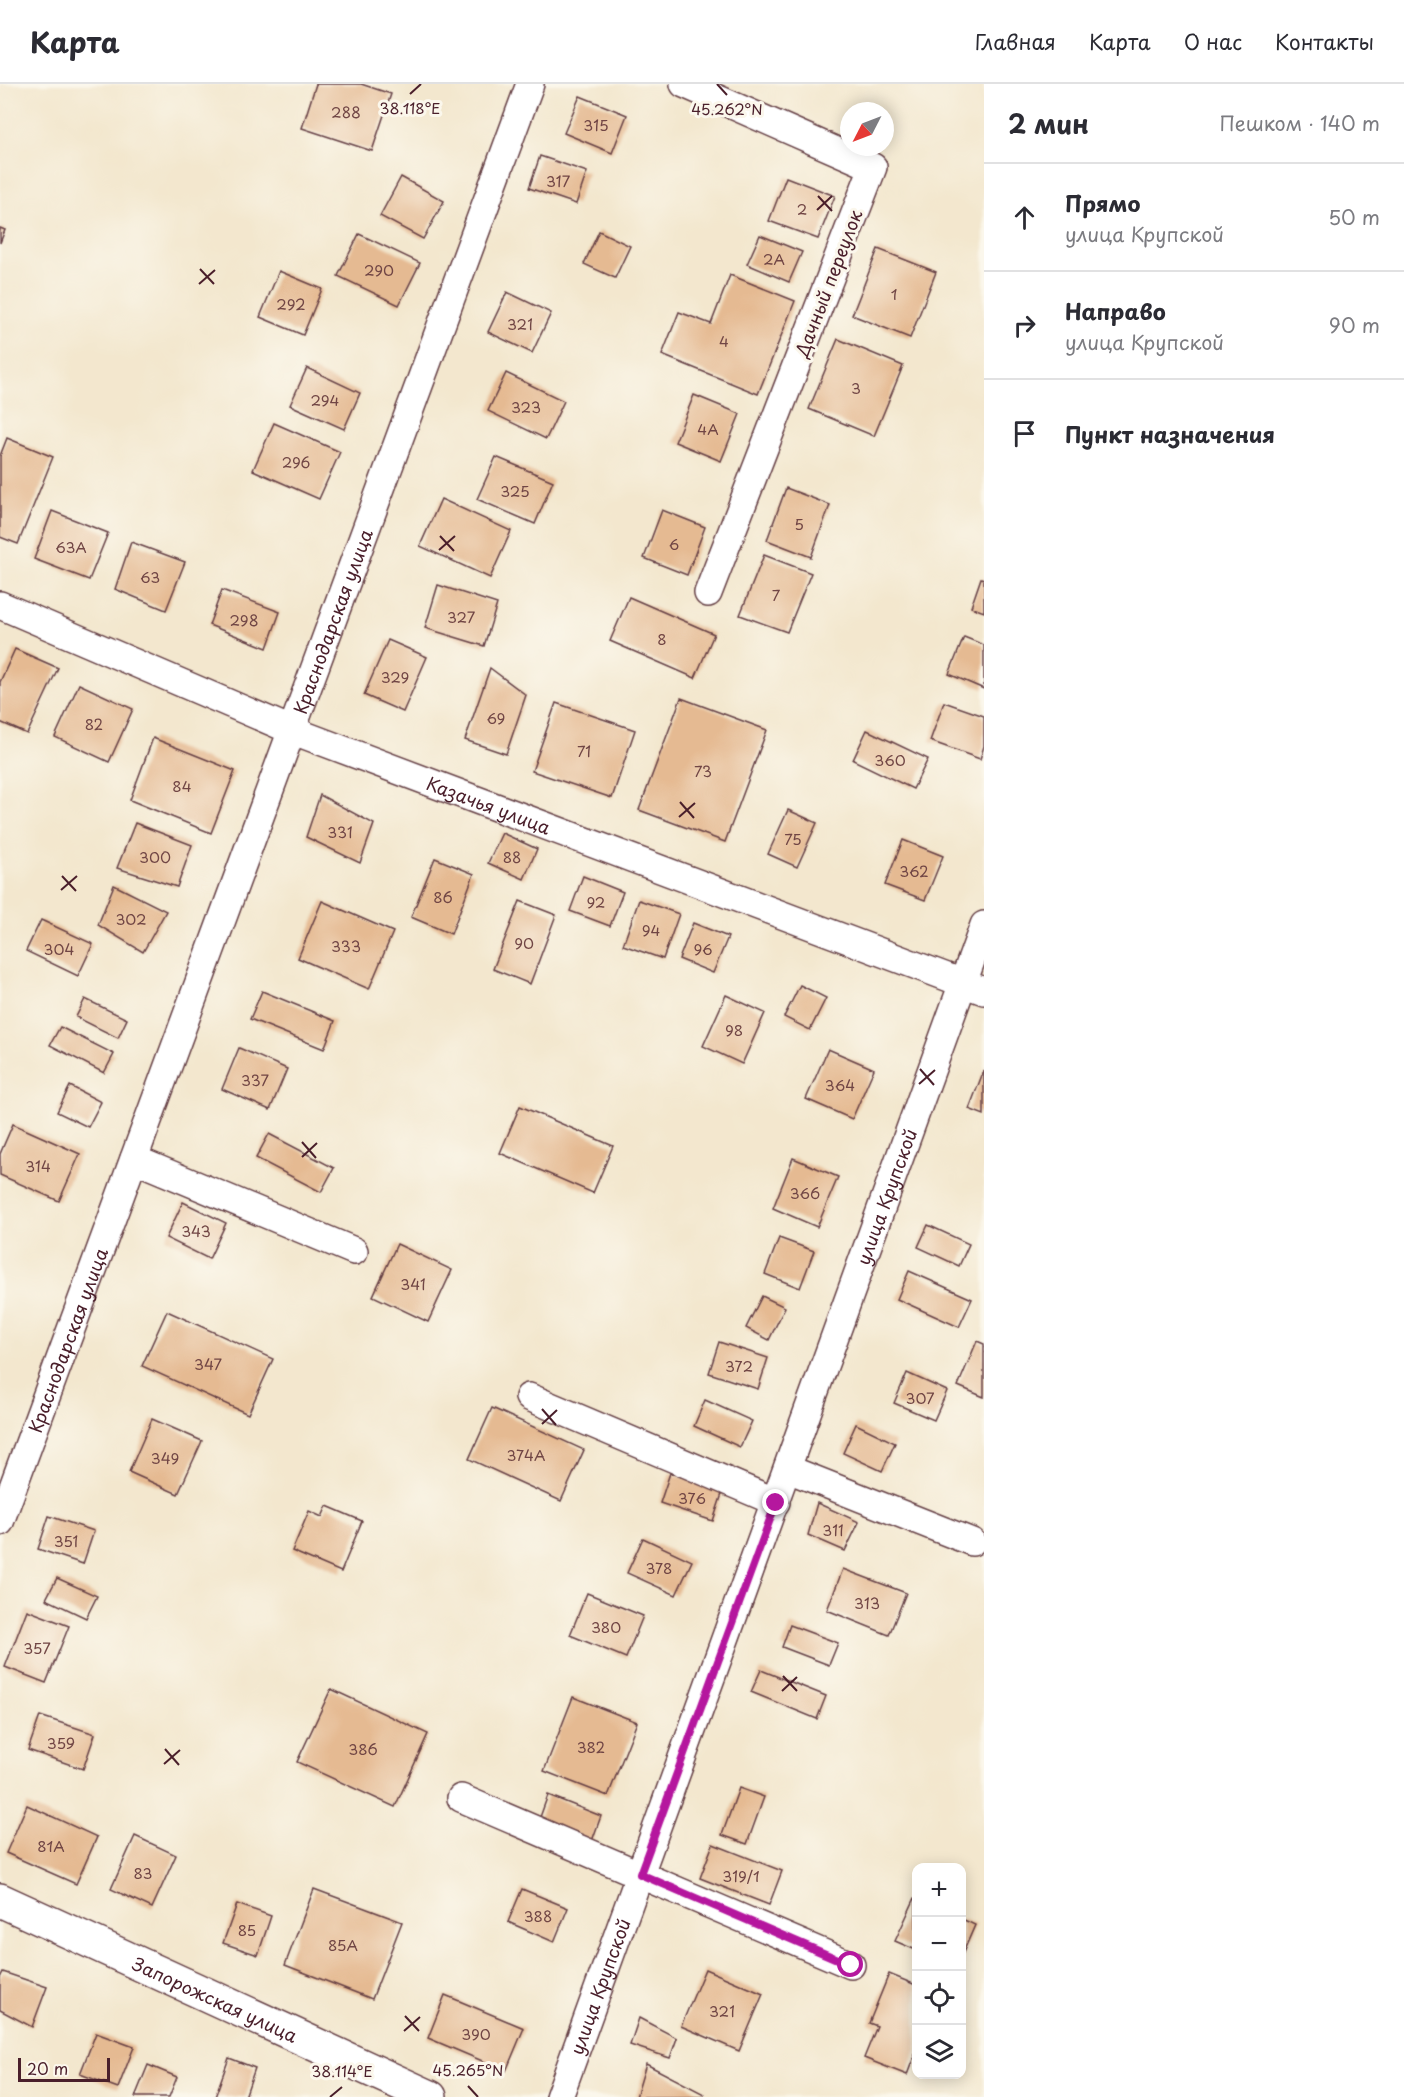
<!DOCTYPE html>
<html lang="ru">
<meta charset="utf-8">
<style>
body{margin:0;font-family:"Playpen Sans",sans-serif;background:#f7f7f7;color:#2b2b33}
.controls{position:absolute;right:18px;bottom:18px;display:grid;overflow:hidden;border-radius:12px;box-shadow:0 3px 15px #0003}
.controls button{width:54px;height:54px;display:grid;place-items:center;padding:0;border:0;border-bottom:2px solid #e1e1e2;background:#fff;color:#2b2b33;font:30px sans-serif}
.compass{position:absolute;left:840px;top:18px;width:54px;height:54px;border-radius:50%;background:#fff;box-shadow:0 3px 15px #0003;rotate:228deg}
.scale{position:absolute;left:18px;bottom:15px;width:92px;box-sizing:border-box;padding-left:6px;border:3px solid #4a1f2b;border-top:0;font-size:16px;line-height:21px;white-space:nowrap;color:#4a1f2b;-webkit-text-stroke:4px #fbf7ec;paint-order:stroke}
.stop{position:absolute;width:18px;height:18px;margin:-14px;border:4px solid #b5179e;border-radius:50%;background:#fff}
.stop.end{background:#b5179e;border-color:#fff;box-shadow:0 2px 6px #0008}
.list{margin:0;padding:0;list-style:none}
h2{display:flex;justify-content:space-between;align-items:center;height:78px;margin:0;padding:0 24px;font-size:26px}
h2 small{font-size:20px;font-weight:400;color:#7c7c81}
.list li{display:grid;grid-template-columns:39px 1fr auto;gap:18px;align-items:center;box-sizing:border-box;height:108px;padding:0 24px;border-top:2px solid #e1e1e2}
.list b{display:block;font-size:22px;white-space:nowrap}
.list p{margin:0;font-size:20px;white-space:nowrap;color:#7c7c81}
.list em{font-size:20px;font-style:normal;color:#7c7c81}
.icon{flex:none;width:33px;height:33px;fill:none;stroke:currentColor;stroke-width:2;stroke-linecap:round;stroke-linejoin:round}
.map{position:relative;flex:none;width:984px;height:2013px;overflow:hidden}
header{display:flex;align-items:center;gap:36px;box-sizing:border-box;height:84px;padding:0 30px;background:#fff;border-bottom:2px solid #e1e1e2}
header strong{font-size:28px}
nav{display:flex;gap:33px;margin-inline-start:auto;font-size:21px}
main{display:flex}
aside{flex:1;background:#fff}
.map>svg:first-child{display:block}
.building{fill:#e5ba92}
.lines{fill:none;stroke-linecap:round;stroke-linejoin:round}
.street-casing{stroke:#633d43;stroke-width:30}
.secondary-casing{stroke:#633d43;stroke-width:36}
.street{stroke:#fff;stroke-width:27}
.secondary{stroke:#fff;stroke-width:33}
.route{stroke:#b5179e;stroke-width:8}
.ticks{fill:none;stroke:#4a1f2b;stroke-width:2}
.labels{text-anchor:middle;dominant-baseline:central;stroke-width:6;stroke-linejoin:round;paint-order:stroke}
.number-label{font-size:15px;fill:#714645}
.street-label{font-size:18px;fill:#4a1f2b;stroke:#fbf7ec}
.ticks-label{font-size:15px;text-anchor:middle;fill:#4a1f2b;stroke:#fbf7ec;stroke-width:6;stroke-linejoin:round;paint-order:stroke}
</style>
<header>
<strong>Карта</strong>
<nav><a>Главная</a><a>Карта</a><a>О нас</a><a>Контакты</a></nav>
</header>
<main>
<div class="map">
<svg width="984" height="2013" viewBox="0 0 984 2013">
<rect width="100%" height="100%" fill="#fbf7ec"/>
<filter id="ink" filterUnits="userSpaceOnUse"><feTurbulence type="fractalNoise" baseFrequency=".0167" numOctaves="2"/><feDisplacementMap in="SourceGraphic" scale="12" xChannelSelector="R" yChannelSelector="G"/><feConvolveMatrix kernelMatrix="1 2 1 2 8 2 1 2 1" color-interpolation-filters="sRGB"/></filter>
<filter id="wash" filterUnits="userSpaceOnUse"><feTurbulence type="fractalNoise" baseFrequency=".008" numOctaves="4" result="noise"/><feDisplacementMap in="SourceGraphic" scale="24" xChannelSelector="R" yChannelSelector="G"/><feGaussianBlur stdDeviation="1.35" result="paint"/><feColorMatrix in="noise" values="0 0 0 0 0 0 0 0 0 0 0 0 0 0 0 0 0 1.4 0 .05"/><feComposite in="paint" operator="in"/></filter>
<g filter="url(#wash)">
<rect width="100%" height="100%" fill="#f3e7ce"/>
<g id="blocks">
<g class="building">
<polygon points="316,0 361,0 391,10 372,67 302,44"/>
<polygon points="580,12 627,31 612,69 564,49"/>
<polygon points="540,72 587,88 576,120 529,104"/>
<polygon points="401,93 444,117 423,155 380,132"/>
<polygon points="786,93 835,112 818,155 769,137"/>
<polygon points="0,144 5,146 0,159"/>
<polygon points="599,147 630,162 615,194 584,180"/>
<polygon points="359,150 420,179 399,221 338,192"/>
<polygon points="760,151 802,168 789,198 747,180"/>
<polygon points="878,165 936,188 910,254 852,231"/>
<polygon points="279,187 322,205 303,251 260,233"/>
<polygon points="730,191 795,217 758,310 662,271 679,228 711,240"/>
<polygon points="507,208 551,229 532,269 488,248"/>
<polygon points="838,255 903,282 874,352 809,325"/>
<polygon points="307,284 360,309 344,345 290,321"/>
<polygon points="506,289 564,317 546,355 488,327"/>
<polygon points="694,311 740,330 721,377 675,358"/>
<polygon points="274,339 340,368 319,415 253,386"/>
<polygon points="7,354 53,373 18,460 0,453 0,372"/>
<polygon points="496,373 553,397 535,440 477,415"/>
<polygon points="786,404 830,421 811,473 767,456"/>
<polygon points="441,415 511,447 490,494 420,462"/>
<polygon points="662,426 705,443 687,491 644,474"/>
<polygon points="52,427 108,449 89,496 34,475"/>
<polygon points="131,458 185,478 166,526 115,505"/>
<polygon points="764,471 811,489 787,548 740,531"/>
<polygon points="981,494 984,495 984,528 971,523"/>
<polygon points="438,501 497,520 484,562 425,544"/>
<polygon points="222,506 280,528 267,564 209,541"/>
<polygon points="629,513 714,550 695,594 610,557"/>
<polygon points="964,553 984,561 984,605 949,590"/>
<polygon points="388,556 427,573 403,628 364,611"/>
<polygon points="15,565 58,584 27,650 0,638 0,598"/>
<polygon points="490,584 526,611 506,670 465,656"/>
<polygon points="79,600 133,625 109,678 55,653"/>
<polygon points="681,614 767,646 725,758 639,726"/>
<polygon points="944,618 984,632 984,662 980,675 930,657"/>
<polygon points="556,619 635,646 612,714 532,687"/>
<polygon points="867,646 928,675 913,705 853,676"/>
<polygon points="153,654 235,687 211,749 130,716"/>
<polygon points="320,711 374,740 360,779 306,753"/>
<polygon points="788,726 817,739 797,783 768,770"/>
<polygon points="135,739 192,761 177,803 117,784"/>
<polygon points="502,749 537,765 524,795 488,779"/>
<polygon points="903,756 943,772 925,816 885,801"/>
<polygon points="435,774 474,790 451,850 411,833"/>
<polygon points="583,792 623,808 610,842 570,827"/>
<polygon points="114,801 166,827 143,868 98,841"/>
<polygon points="639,816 679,830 663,875 623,861"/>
<polygon points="322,817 393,848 369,905 298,874"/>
<polygon points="520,817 556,831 530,900 493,885"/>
<polygon points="41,836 93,860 78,892 26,867"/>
<polygon points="693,839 728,853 713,889 679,875"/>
<polygon points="800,901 826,914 810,946 784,933"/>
<polygon points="262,907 335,937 324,965 250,935"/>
<polygon points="726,911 765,929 742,980 703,962"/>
<polygon points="85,915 127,935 118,954 76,933"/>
<polygon points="60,943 114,970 104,989 50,961"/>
<polygon points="239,964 287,985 270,1026 222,1005"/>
<polygon points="828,965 874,985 852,1035 806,1015"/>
<polygon points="984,986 984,1031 969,1025"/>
<polygon points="70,1002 101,1018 88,1043 57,1028"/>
<polygon points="520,1022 613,1062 593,1109 500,1069"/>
<polygon points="13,1040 80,1070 59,1117 0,1091 0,1070"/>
<polygon points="269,1050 334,1084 321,1108 256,1074"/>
<polygon points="793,1074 838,1093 817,1143 773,1124"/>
<polygon points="183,1118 226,1139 209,1175 166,1154"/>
<polygon points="928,1141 969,1160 959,1182 918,1163"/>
<polygon points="779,1154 814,1167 800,1204 765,1190"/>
<polygon points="397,1160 452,1186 428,1238 373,1212"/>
<polygon points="909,1187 972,1215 959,1243 897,1215"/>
<polygon points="762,1212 785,1223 769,1256 746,1244"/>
<polygon points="167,1227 273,1275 248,1330 142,1282"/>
<polygon points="977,1257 984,1260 984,1313 958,1302"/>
<polygon points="719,1258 768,1274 758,1305 709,1289"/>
<polygon points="907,1289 947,1307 934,1336 894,1319"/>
<polygon points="705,1316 752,1337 740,1363 694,1342"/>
<polygon points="492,1324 584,1366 561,1417 469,1375"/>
<polygon points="152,1335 202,1357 178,1410 129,1388"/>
<polygon points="856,1340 895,1359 882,1387 843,1369"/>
<polygon points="670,1389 723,1407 713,1437 660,1419"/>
<polygon points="817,1419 859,1438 845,1467 808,1451"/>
<polygon points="327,1422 362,1437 341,1488 292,1467 309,1427 322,1433"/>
<polygon points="49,1432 94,1447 83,1480 38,1465"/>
<polygon points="643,1454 692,1477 676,1511 627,1489"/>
<polygon points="843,1485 906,1509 889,1551 827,1526"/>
<polygon points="57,1494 97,1512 86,1534 46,1515"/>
<polygon points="587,1509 643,1532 626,1574 570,1551"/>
<polygon points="27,1526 69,1542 46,1599 5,1583"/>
<polygon points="790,1541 838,1559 829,1581 782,1563"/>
<polygon points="761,1586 826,1612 817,1635 751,1608"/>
<polygon points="331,1605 428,1650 395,1723 297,1678"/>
<polygon points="573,1613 637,1638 608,1712 544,1687"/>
<polygon points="40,1632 95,1650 83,1685 28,1666"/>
<polygon points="739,1704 764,1713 747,1760 722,1751"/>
<polygon points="548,1711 601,1732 592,1757 539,1736"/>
<polygon points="27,1721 97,1753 76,1800 6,1769"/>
<polygon points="135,1752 176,1771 152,1824 111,1805"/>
<polygon points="713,1760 782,1787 769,1821 700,1794"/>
<polygon points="314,1805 402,1838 372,1915 285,1881"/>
<polygon points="522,1805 568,1824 554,1858 508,1838"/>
<polygon points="915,1814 916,1814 916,1866 895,1857"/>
<polygon points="237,1820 271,1832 258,1871 223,1859"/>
<polygon points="962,1835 975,1841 962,1871"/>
<polygon points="705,1885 763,1910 739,1967 681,1942"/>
<polygon points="3,1888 47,1903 32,1943 0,1926 0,1894"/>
<polygon points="889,1890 916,1901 916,1967 907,1991 864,1974 877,1942 869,1939"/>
<polygon points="445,1911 524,1944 506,1987 428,1954"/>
<polygon points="639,1934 677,1954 670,1974 630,1961"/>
<polygon points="96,1949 134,1963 118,2004 80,1990"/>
<polygon points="229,1974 255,1984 245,2013 215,2013"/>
<polygon points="646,1980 704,2010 703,2013 636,2013"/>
<polygon points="148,1981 177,1993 169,2013 135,2013"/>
</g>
</g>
</g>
<g filter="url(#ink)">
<use href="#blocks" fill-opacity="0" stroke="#633d43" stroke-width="1.5"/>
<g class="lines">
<defs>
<g id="street">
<polyline points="684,0 873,83 708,509"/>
<path id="s1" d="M0,521L291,646L984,907"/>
<polyline points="134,1075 354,1167"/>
<polyline points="529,1313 776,1418"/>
<polyline points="788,1385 972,1458"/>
<path id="s2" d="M0,1438L530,0"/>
<polyline points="461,1714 851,1881"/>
<path id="s3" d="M559,2013L984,841"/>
</g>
<g id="secondary">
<path id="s4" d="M0,1816L430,2013"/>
</g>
</defs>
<use href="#street" class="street-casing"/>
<use href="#secondary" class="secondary-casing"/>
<use href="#street" class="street"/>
<use href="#secondary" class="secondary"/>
</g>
</g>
<g class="lines" filter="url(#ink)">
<polyline class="route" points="776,1419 640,1790 851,1881"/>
</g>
<path class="ticks" d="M717,0L727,11M410,10L421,0M818,112L832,127M817,126L832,112M200,185L214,200M199,200L215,186M440,452L454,467M439,466L455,452M680,718L694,734M679,733L695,719M62,792L76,807M61,806L77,792M920,985L934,1001M919,1000L935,986M302,1058L316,1074M302,1073L317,1059M542,1325L556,1341M542,1340L557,1326M783,1592L797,1607M782,1607L797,1593M165,1665L179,1681M164,1680L180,1666M405,1932L419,1947M404,1947L420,1933M468,2002L478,2013M330,2013L342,2003"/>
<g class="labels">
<g class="number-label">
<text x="346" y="27">288</text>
<text x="596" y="40">315</text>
<text x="558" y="96">317</text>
<text x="802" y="124">2</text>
<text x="774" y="174">2А</text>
<text x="379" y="185">290</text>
<text x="894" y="209">1</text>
<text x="291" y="219">292</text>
<text x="520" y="239">321</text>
<text x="724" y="256">4</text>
<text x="856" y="303">3</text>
<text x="325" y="315">294</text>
<text x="526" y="322">323</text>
<text x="708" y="344">4А</text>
<text x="296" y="377">296</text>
<text x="515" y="406">325</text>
<text x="799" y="439">5</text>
<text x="674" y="459">6</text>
<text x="71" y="462">63А</text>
<text x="150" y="492">63</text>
<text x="776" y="510">7</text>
<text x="461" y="532">327</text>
<text x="244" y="535">298</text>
<text x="662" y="554">8</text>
<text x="395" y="592">329</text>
<text x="496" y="633">69</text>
<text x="94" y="639">82</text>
<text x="584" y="666">71</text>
<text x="890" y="675">360</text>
<text x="703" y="686">73</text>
<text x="182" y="701">84</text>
<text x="340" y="747">331</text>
<text x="793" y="754">75</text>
<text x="155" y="772">300</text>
<text x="512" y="772">88</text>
<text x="914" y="786">362</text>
<text x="443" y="812">86</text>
<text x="596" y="817">92</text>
<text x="131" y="834">302</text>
<text x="651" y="845">94</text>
<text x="524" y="858">90</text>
<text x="346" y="861">333</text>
<text x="59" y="864">304</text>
<text x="703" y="864">96</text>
<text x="734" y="945">98</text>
<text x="255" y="995">337</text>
<text x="840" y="1000">364</text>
<text x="38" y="1081">314</text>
<text x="805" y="1108">366</text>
<text x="196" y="1146">343</text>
<text x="413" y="1199">341</text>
<text x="208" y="1279">347</text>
<text x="739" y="1281">372</text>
<text x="920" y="1313">307</text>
<text x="526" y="1370">374А</text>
<text x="165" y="1373">349</text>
<text x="692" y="1413">376</text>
<text x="833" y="1445">311</text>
<text x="66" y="1456">351</text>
<text x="659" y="1483">378</text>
<text x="867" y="1518">313</text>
<text x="606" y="1542">380</text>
<text x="37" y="1563">357</text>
<text x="61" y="1658">359</text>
<text x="591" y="1662">382</text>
<text x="363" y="1664">386</text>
<text x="51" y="1761">81А</text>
<text x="143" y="1788">83</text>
<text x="741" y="1791">319/1</text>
<text x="538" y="1831">388</text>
<text x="247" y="1845">85</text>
<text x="343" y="1860">85А</text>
<text x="722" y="1926">321</text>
<text x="476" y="1949">390</text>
</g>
<g class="street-label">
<text transform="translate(828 199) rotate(-69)">Дачный переулок</text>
<text stroke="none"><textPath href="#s2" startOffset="960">Краснодарская улица</textPath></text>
<text stroke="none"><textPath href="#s1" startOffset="528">Казачья улица</textPath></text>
<text stroke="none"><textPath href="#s3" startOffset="958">улица Крупской</textPath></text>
<text stroke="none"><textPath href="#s2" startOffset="194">Краснодарская улица</textPath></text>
<text stroke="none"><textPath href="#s3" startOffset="118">улица Крупской</textPath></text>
<text stroke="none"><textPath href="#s4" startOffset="237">Запорожская улица</textPath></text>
</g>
</g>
<g class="ticks-label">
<text x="410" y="30">38.118°E</text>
<text x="727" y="31">45.262°N</text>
<text x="468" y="1992">45.265°N</text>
<text x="342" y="1993">38.114°E</text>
</g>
</svg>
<div class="controls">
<button>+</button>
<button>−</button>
<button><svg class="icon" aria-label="locate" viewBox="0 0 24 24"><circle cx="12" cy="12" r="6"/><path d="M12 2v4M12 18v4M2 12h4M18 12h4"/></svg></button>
<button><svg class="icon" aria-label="layers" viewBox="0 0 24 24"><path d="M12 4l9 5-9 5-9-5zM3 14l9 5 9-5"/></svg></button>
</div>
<svg class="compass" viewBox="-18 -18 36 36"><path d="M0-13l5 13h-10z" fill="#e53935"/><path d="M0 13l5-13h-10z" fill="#7c7c81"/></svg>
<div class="scale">20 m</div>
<div class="stop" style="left:851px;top:1881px"></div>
<div class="stop end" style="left:776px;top:1419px"></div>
</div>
<aside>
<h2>2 мин<small>Пешком · 140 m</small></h2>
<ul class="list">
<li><svg class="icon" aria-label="ahead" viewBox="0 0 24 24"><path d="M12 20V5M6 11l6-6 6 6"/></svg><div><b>Прямо</b><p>улица Крупской</p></div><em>50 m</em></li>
<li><svg class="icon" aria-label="right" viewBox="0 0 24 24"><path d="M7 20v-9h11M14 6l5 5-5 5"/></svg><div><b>Направо</b><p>улица Крупской</p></div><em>90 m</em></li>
<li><svg class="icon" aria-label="arrive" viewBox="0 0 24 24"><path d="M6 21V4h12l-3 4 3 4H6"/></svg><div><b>Пункт назначения</b></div></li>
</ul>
</aside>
</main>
